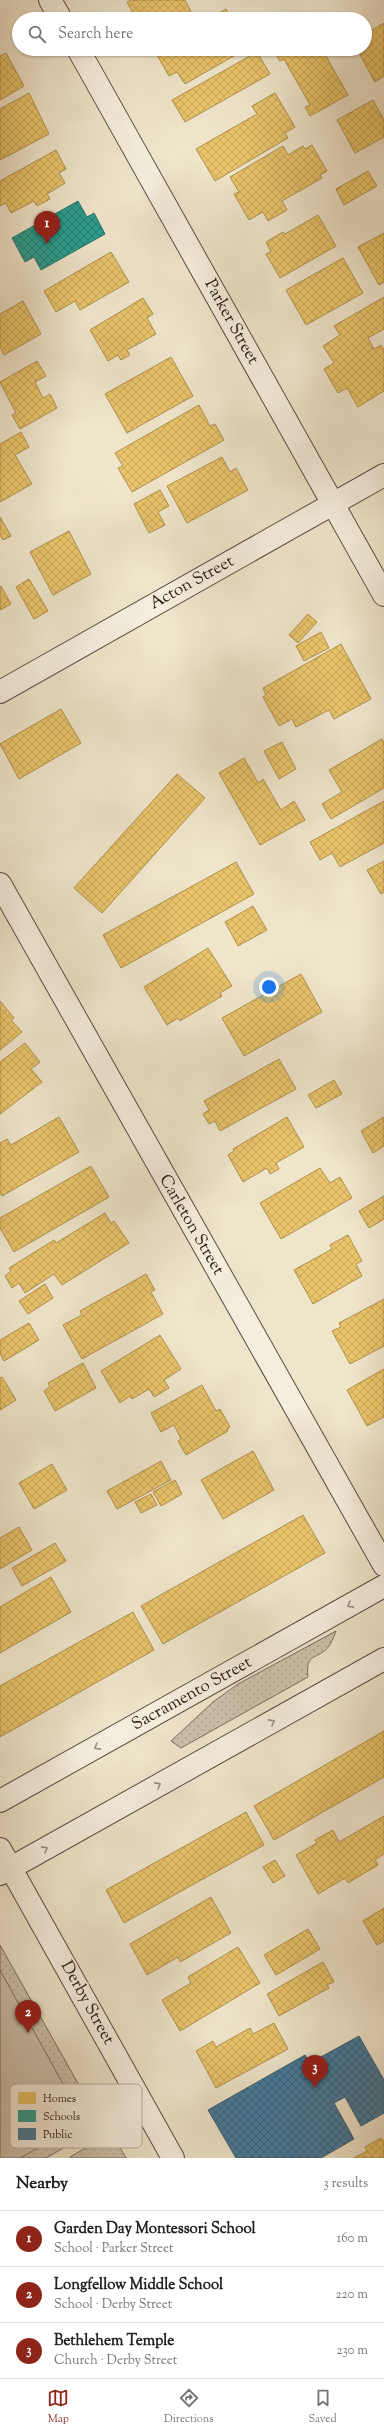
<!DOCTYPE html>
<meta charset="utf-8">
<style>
body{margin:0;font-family:"Sorts Mill Goudy",serif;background:#f2f2f2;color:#202124}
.you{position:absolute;left:269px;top:987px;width:14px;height:14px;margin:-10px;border:3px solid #fff;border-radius:50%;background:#1a73e8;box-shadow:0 0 0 6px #1a73e833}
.badge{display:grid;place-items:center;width:26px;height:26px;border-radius:50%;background:#8f2418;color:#fff;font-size:13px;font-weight:700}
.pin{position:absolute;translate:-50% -33px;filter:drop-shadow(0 1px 2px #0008)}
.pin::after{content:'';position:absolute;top:21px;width:14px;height:12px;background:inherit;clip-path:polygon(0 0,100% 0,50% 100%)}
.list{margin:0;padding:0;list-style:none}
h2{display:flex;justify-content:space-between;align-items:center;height:52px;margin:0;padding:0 16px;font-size:17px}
h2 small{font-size:13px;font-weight:400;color:#757577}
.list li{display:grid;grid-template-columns:26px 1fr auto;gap:12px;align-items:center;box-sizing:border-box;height:56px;padding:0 16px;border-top:1px solid #e0e0e0}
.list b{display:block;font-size:15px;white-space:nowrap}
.list p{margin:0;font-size:13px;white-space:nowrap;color:#757577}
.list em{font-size:13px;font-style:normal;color:#757577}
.icon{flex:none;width:22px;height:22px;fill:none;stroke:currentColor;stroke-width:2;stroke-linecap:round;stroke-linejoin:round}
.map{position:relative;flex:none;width:384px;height:2158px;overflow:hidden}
.search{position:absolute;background:#fff;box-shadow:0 1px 3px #0004;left:12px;right:12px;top:12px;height:44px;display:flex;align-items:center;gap:10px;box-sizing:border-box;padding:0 14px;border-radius:22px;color:#757577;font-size:15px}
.sheet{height:220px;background:#fff}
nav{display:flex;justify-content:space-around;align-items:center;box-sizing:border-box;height:56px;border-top:1px solid #e0e0e0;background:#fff;font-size:11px;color:#757577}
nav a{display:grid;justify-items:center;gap:2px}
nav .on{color:#8f2418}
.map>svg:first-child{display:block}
.grass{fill:url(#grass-dots);stroke:#7a6d5f}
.pitch{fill:#cdc2ac;stroke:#7a6d5f}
.homes{fill:url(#homes-cross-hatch);stroke:#af9050}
.schools{fill:url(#schools-cross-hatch);stroke:#29756a}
.public{fill:url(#public-cross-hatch);stroke:#3c5d73}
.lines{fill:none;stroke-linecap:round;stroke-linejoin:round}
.minor-casing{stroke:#594b40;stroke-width:24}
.minor{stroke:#f5eedd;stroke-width:22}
.oneway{stroke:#988e82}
.labels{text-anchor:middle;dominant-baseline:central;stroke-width:4;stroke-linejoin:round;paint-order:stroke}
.street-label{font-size:17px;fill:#271812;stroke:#f5eedd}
.key{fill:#f5eedd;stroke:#b7aea0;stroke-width:1}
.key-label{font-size:11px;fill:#271812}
</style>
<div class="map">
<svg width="384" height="2158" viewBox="0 0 384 2158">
<defs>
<pattern id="grass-dots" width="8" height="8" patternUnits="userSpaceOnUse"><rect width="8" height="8" fill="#cdc2ac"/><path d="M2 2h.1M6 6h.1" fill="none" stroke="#b0a693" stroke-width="1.8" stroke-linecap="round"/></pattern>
<pattern id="homes-cross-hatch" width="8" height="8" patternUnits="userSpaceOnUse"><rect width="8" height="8" fill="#e9c46a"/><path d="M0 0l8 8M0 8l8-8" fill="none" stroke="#c8a85b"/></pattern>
<pattern id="schools-cross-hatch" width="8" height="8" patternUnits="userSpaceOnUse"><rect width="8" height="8" fill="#2a9d8f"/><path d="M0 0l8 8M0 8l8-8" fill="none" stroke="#247f73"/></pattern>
<pattern id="public-cross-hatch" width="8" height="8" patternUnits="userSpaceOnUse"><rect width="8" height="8" fill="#457b9d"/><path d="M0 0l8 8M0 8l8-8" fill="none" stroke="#3a647f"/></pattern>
</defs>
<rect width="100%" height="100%" fill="#efe5cb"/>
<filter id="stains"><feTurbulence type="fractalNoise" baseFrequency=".005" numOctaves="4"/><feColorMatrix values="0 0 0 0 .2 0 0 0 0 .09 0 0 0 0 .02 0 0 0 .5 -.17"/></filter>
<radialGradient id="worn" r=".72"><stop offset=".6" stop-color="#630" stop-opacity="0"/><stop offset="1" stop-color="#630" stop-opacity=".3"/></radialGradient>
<g class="grass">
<path d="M336,1631C334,1636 332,1642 329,1646C318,1661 305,1651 308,1677L181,1748L171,1741L213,1702L238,1684Z"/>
<polygon points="0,1945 102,2126 46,2158 0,2158"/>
<polygon points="112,2133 126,2158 71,2158 70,2157"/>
</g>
<polygon class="pitch" points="0,1970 78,2111 76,2127 20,2158 0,2158"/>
<g class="homes">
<polygon points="131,0 185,0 191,12 179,19 136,19 127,2"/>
<polygon points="226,9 231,19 209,19"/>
<polygon points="384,23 384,76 375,82 357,49 365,49 365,34"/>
<polygon points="157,49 246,49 185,84 177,72 169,76 154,50"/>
<polygon points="282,49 322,49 348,95 310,116 305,107 310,105 284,59 280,61 275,53"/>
<polygon points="257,52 270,74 185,122 172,100"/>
<polygon points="6,53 24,86 0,100 0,56"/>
<polygon points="29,93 49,134 0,160 0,109"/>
<polygon points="275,93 295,127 285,133 288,138 215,181 196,149 257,114 252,106"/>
<polygon points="373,100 384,120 384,137 355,153 337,120"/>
<polygon points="312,145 327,171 320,175 322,178 282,201 287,210 268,221 263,212 249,220 234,194 239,192 230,177 283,146 288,155 303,146 305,149"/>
<polygon points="56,150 66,169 59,173 65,183 47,194 50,199 37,206 34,201 11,213 6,203 0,206 0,181"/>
<polygon points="368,171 377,186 344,205 336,189"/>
<polygon points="318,215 336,246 280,278 266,254 271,252 266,242 283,232 285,234"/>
<polygon points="384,233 384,282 379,285 358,247"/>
<polygon points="111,252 129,282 80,310 75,301 56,312 44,291"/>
<polygon points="343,258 363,293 306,325 286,290"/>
<polygon points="384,297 384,329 368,338 374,349 381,345 384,350 384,391 358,407 347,388 338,393 324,369 334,363 323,346 340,335 334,326"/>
<polygon points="143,298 153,314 147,318 156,334 127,350 130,355 121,360 118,355 108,361 90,330"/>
<polygon points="23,301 41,334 4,355 0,347 0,314"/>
<polygon points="171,357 193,396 127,433 105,394"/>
<polygon points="37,361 46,376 35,382 43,398 50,394 57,408 20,429 12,415 16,413 0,382"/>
<polygon points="199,405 210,426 215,424 224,440 132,492 118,468 123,466 115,453"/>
<polygon points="21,432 29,447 15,455 32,484 0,502 0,444"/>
<polygon points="222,457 230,472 236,468 248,490 187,523 167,486"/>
<polygon points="160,490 169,506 158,512 165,525 149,533 134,504"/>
<polygon points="0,517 11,536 3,540 0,535"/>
<polygon points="69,531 91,574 53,595 30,552"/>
<polygon points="29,579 48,611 34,619 16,587"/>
<polygon points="1,586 11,604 0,610 0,587"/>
<polygon points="308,614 317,622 298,643 289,635"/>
<polygon points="321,632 329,648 304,661 296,646"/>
<polygon points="341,644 371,699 334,719 329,710 296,727 292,719 279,726 263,697 266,695 263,688"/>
<polygon points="61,709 81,743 19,779 0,744"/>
<polygon points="382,739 384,743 384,788 331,819 322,804 342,792 329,770"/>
<polygon points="282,742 296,769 279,779 264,751"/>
<polygon points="244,758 258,783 263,779 281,810 294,801 305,820 260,845 219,773"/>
<polygon points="177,774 205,798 102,913 74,888"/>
<polygon points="384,801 384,843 340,867 332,853 320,860 310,842"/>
<polygon points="384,861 384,892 381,894 367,870"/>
<polygon points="236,862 254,894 121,968 103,935"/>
<polygon points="253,906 267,930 238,946 225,922"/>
<polygon points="208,948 232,986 220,993 222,996 180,1021 178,1018 167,1025 144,987"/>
<polygon points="301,974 322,1012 244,1056 222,1018"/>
<polygon points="0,1001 14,1018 11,1020 22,1032 0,1050"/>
<polygon points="25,1043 40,1062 31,1069 42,1082 0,1114 0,1062"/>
<polygon points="279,1059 296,1089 220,1131 215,1121 209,1124 203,1114 209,1110 204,1101"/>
<polygon points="334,1080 342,1094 316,1108 308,1095"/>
<polygon points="59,1117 79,1152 2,1196 0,1192 0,1143 7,1139 11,1145"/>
<polygon points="287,1117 304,1147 276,1163 279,1169 270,1174 267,1168 243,1182 228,1155 234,1151 233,1149"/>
<polygon points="384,1117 384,1146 373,1153 361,1131"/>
<polygon points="91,1166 109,1197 14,1252 0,1228 0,1218"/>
<polygon points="320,1168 330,1183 340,1177 352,1198 281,1239 260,1203"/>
<polygon points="384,1196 384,1219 369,1228 359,1211"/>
<polygon points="105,1213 111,1223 114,1221 129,1243 62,1285 54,1274 25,1293 19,1283 12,1288 5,1276 11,1271 9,1268 54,1240 56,1243"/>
<polygon points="348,1235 362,1261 356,1264 362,1276 313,1304 294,1270 332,1249 330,1245"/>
<polygon points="146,1274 155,1290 151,1292 163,1314 82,1359 63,1325 82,1315 80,1311"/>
<polygon points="45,1284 53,1298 28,1314 19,1301"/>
<polygon points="384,1299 384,1346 350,1364 332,1331 341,1327 339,1323"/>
<polygon points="29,1323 39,1340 4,1361 0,1353 0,1340"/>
<polygon points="160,1335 181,1369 164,1380 169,1388 154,1397 149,1389 132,1399 130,1396 120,1403 101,1371"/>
<polygon points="83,1363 96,1388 55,1411 44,1391 50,1387 48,1383"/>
<polygon points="384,1369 384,1417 367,1426 347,1390"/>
<polygon points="2,1377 16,1400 0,1410 0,1378"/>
<polygon points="202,1385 216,1411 220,1409 230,1427 227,1429 228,1431 186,1455 178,1441 181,1439 174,1425 161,1432 151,1413"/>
<polygon points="253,1451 274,1490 223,1519 201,1480"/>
<polygon points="161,1461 171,1480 117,1509 107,1491"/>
<polygon points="52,1464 67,1490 34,1509 19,1483"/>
<polygon points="175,1480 182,1494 161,1506 153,1492"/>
<polygon points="151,1494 157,1505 141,1513 135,1502"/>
<polygon points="303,1515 325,1553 163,1644 141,1606"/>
<polygon points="19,1527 32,1550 0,1569 0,1538"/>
<polygon points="55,1543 66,1561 22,1586 12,1568"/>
<polygon points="51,1577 71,1612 0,1653 0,1607"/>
<polygon points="133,1612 154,1650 0,1737 0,1686"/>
<polygon points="384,1731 384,1777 274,1840 254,1806"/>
<polygon points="246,1812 264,1845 124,1923 106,1890"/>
<polygon points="384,1816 384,1854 375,1860 378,1865 348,1883 345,1878 318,1894 296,1855 317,1843 315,1840 333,1830 339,1842"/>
<polygon points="275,1860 285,1876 273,1883 263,1867"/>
<polygon points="211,1897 231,1933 180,1962 178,1957 147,1975 130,1944"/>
<polygon points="384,1908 384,1941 377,1945 363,1921"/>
<polygon points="308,1929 320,1949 276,1975 264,1955"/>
<polygon points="238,1947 260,1983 180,2031 162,2000 191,1983 188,1977"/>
<polygon points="323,1962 334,1982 327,1985 329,1988 279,2016 267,1994"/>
<polygon points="274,2023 288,2049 216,2088 196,2051 213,2041 216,2047 250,2028 253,2034"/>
<polygon points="381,2138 384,2141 384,2158 354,2158 367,2151 365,2147"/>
</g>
<polygon class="schools" points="78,201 87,217 94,213 105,234 41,270 34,257 25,262 12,238"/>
<polygon class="public" points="359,2036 384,2080 384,2113 361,2126 345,2097 334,2103 354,2139 321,2158 236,2158 208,2110 305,2055 310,2063"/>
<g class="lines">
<defs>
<g id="minor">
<polyline points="50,0 61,19"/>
<polyline points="78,49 384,595"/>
<polyline points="0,692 384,475"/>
<polyline points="0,884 384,1565"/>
<polyline points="0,1801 384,1586"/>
<polyline points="0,1849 173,2158"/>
<polyline points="0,1874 384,1659"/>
</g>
</defs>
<use href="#minor" class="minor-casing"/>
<use href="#minor" class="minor"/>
</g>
<defs><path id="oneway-chevron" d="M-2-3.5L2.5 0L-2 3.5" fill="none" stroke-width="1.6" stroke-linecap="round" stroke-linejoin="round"/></defs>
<g class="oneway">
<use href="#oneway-chevron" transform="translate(350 1605) rotate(151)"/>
<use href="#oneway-chevron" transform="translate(272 1722) rotate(-29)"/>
<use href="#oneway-chevron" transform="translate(97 1747) rotate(151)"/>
<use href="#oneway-chevron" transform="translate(158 1785) rotate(-29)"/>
<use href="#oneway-chevron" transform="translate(45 1849) rotate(-29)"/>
</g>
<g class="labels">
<g class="street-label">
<text transform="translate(231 322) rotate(61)">Parker Street</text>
<text transform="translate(192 583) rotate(-29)">Acton Street</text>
<text transform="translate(191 1225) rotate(60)">Carleton Street</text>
<text transform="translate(192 1694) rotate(-29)">Sacramento Street</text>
<text transform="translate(87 2003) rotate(61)">Derby Street</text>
</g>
</g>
<rect x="10" y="2084" width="132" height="64" rx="6" class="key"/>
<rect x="18" y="2092" width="18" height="12" fill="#e9c46a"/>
<rect x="18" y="2110" width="18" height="12" fill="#2a9d8f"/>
<rect x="18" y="2128" width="18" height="12" fill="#457b9d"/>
<g class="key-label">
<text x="43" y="2102">Homes</text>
<text x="43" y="2120">Schools</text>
<text x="43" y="2138">Public</text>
</g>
<rect width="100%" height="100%" filter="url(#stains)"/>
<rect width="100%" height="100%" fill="url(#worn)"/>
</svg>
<div class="you"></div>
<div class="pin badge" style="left:47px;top:244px">1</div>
<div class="pin badge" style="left:28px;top:2033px">2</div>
<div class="pin badge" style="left:315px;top:2088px">3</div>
<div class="search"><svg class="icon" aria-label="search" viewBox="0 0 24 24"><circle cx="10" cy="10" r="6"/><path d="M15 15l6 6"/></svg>Search here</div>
</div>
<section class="sheet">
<h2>Nearby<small>3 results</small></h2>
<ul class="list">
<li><span class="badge">1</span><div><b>Garden Day Montessori School</b><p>School · Parker Street</p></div><em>160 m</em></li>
<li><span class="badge">2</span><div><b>Longfellow Middle School</b><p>School · Derby Street</p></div><em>220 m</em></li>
<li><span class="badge">3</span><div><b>Bethlehem Temple</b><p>Church · Derby Street</p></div><em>230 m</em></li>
</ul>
</section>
<nav>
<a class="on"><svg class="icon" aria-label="map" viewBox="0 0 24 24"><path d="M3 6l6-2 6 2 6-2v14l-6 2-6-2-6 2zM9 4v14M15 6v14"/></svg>Map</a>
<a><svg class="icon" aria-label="directions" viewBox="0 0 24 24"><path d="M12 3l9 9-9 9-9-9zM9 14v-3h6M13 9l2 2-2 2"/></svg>Directions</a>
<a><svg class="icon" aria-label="saved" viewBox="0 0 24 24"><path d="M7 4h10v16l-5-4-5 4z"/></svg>Saved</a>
</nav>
